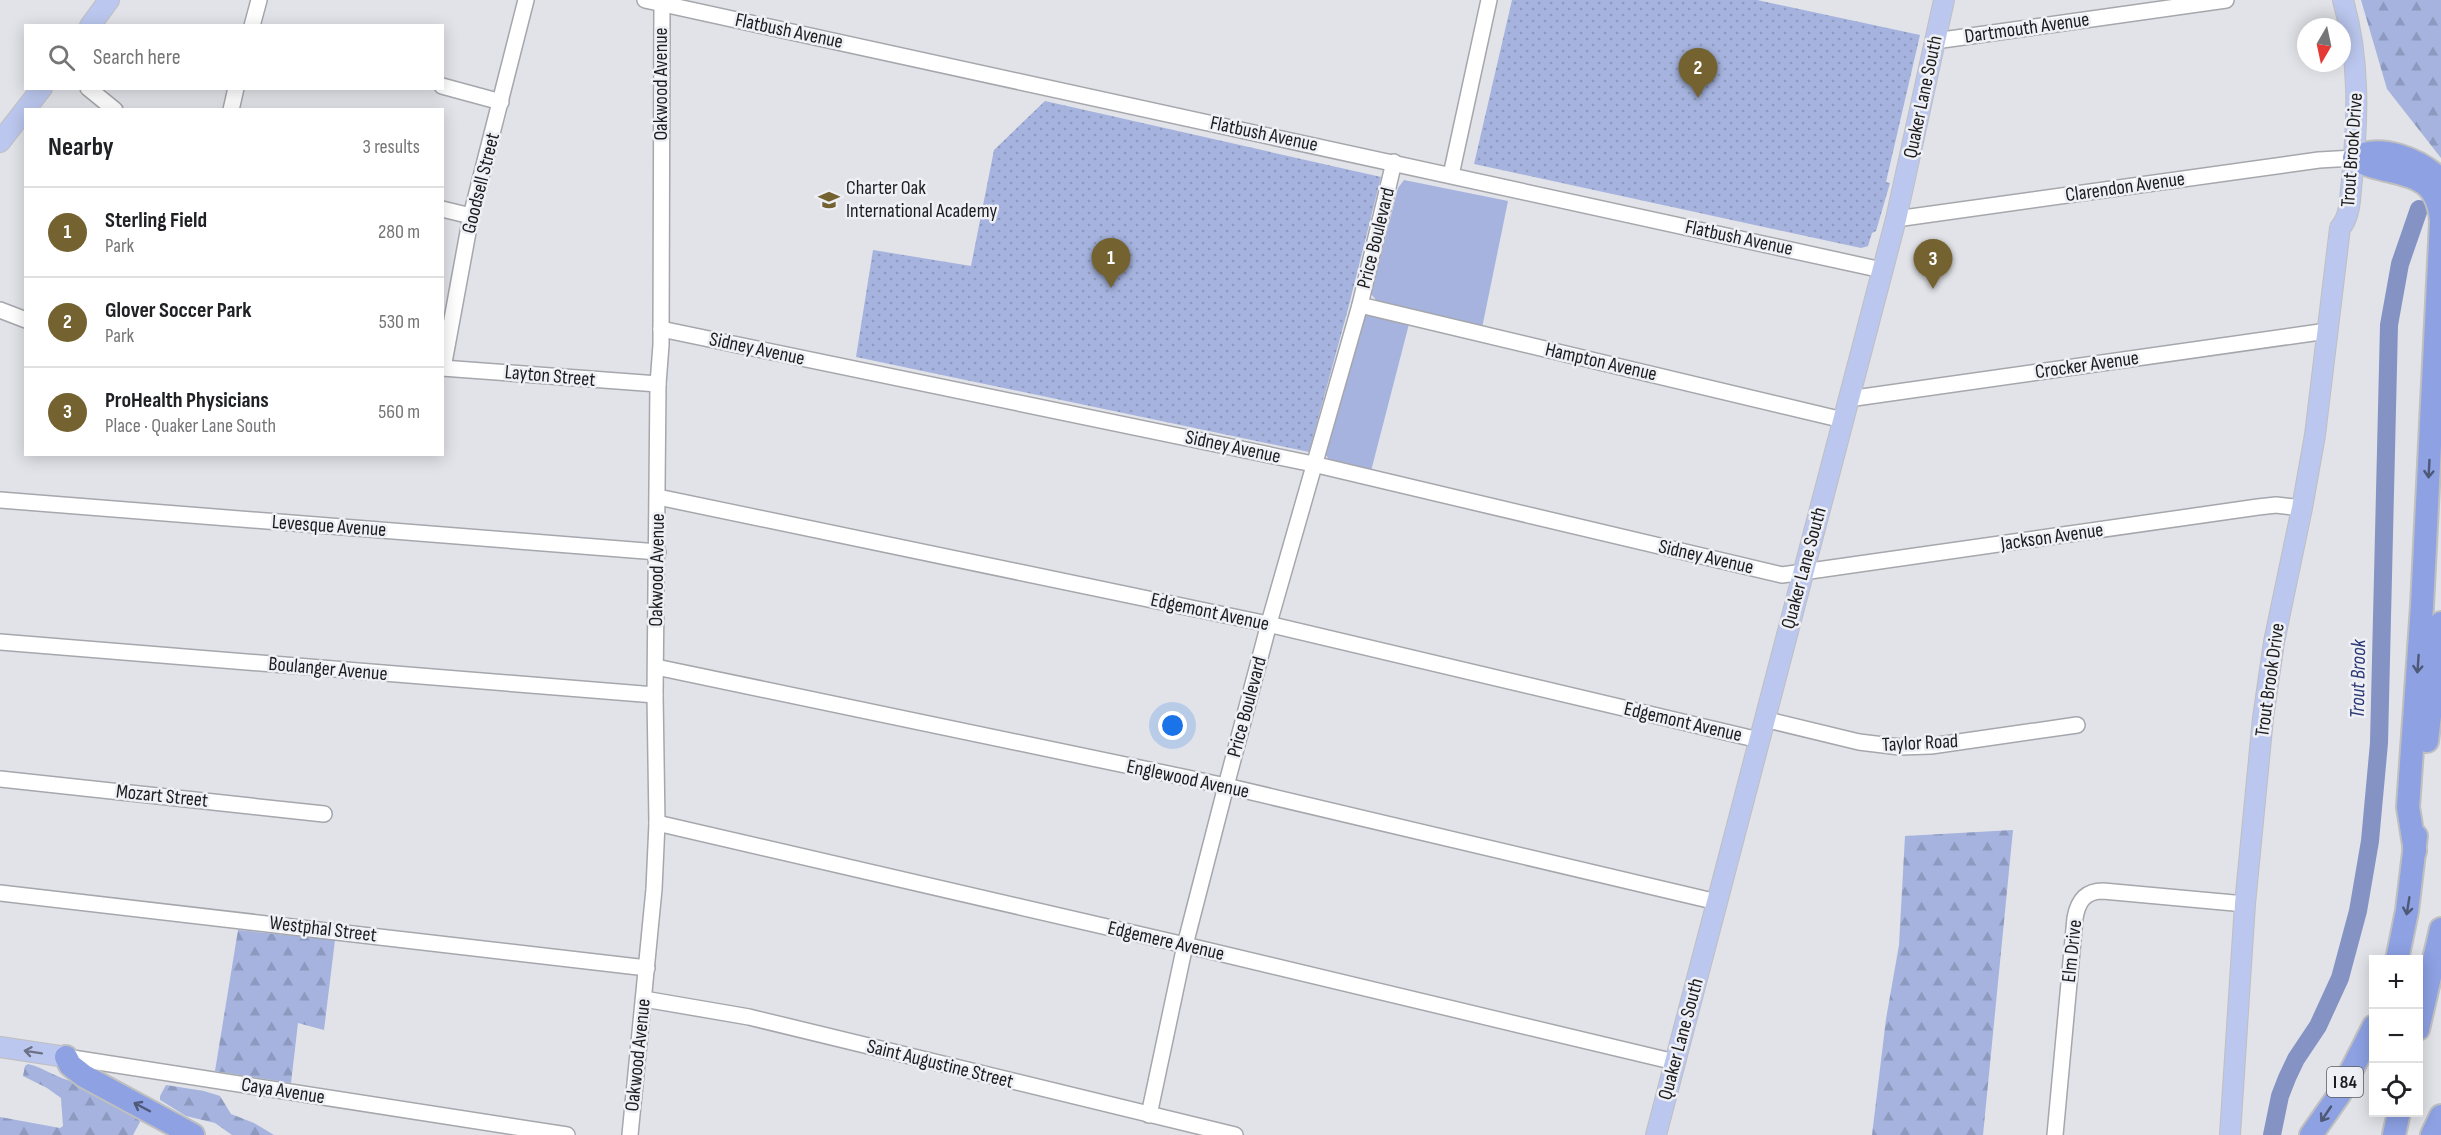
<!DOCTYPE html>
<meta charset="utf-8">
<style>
body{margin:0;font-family:"Sofia Sans Condensed",sans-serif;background:#f6f6f6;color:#202124}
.controls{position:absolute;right:18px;bottom:18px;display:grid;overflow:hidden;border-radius:0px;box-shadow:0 3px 15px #0003}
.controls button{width:54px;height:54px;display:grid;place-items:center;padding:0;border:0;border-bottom:2px solid #e0e0e0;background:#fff;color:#202124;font:30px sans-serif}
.compass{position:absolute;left:2297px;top:18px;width:54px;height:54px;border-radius:50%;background:#fff;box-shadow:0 3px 15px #0003;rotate:189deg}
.you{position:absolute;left:1173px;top:726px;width:21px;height:21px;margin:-15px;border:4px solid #fff;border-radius:50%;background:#1a73e8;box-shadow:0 0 0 9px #1a73e833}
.badge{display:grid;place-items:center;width:39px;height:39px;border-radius:50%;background:#746331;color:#fff;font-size:20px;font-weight:700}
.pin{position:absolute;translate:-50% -50px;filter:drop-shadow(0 2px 3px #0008)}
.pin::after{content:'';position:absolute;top:32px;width:21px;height:18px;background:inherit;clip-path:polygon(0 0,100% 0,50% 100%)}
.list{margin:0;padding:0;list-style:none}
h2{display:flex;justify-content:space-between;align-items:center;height:78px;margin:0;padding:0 24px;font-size:26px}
h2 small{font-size:20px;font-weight:400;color:#757577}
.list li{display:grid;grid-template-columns:39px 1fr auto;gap:18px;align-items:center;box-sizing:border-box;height:90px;padding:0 24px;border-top:2px solid #e0e0e0}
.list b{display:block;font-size:22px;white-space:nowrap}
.list p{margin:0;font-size:20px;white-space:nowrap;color:#757577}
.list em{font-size:20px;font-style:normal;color:#757577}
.icon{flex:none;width:33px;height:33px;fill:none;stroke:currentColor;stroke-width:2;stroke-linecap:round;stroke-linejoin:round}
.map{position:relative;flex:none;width:2441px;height:1135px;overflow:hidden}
.search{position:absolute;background:#fff;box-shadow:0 3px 15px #0003;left:24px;top:24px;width:420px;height:66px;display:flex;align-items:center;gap:15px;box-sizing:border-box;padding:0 21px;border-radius:0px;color:#757577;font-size:22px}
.panel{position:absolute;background:#fff;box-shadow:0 3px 15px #0003;left:24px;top:108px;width:420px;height:348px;border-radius:0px}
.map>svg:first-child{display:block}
.grass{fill:#a5b3de}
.forest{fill:url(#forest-firs)}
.park{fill:url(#park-dots)}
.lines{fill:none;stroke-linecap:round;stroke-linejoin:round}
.river{stroke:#8493c3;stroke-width:18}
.minor-casing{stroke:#a5a7ac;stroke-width:18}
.major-casing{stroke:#bfbfc0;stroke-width:22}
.highway-casing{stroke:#bfbfc0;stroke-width:26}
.minor{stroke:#fff;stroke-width:15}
.major{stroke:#bbc7ee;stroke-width:20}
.highway{stroke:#8da1e3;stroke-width:22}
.oneway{stroke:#4e5877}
.oneway2{stroke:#6b7286}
.labels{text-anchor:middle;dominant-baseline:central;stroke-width:5;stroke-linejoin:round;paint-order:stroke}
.shield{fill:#eff0f5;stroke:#5b5c5e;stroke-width:1.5}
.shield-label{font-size:18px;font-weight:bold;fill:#1b1c1e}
.street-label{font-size:20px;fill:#1b1c1e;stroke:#eff0f5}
.poi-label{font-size:20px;fill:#1b1c1e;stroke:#eff0f5;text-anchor:start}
.water-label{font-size:21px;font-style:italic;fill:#2b3975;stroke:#eff0f5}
</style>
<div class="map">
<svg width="2441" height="1135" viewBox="0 0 2441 1135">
<defs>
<pattern id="forest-firs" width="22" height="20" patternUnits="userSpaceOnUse" patternTransform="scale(1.5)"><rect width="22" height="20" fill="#a5b3de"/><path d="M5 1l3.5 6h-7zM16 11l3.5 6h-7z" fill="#8d99be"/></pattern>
<pattern id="park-dots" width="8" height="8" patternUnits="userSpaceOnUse" patternTransform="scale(1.5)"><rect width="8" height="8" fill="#a5b3de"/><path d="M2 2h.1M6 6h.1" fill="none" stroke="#8d99be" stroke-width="1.8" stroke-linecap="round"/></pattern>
</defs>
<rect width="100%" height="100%" fill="#e1e3e8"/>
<g class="grass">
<polygon points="1404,180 1508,201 1482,328 1377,301 1371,294 1398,188"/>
<polygon points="1365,314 1409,324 1371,471 1330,461 1323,451"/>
</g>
<g class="forest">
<polygon points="2361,0 2441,0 2441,158 2387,89"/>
<polygon points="2013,830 1983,1135 1872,1135 1886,1019 1899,945 1905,836"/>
<polygon points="238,930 335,940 324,1030 298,1023 291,1083 215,1071"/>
<path d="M28,1064C45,1068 58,1079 75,1082L138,1116L140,1122L133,1135H0V1117L60,1128L63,1126L61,1098L47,1088L23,1076L25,1066Z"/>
<polygon points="166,1085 204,1091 220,1096 231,1114 254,1123 274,1135 232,1135 215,1123 186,1116 160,1100 160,1096"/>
</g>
<g class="park">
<polygon points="1512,0 1757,0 1920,35 1886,182 1890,183 1876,231 1872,233 1868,246 1861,248 1474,164"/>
<polygon points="1045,101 1381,177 1348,309 1309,452 856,357 873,250 971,266 994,150"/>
</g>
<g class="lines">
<polyline class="river" points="2272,1135 2280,1096 2287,1078 2296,1059 2318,1026 2340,978 2358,911 2370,841 2379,743 2389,325 2400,264 2419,209"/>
<defs>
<g id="minor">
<polyline points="645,0 1882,270"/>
<polyline points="252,26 259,0"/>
<polyline points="1935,41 2226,0"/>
<polyline points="442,86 501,102"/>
<polyline points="88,88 115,110"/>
<polyline points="231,110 236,88"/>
<polyline points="1451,175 1489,0"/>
<polyline points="442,209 471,216"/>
<polyline points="1896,219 2319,160 2354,158"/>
<polyline points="1360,305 1843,420"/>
<polyline points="0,310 26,320"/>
<polyline points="661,329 1313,464 1782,575 2258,507 2276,505 2302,508"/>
<polyline points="442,368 658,384"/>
<polyline points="443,368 471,216 526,0"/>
<polyline points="1848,399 2327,331"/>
<polyline points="658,497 1268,624 1759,740"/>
<polyline points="0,500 658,552"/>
<polyline points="0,642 655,695"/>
<polyline points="656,667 1226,786 1717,902"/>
<polyline points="1764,719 1859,742 1900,747 1931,746 2077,725"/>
<polyline points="0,779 324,814"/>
<polyline points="657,823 1185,945 1675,1062"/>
<polyline points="0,893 647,968"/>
<polyline points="644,999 749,1017 1235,1135"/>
<polyline points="66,1057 567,1135"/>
<polyline points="1149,1115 1185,945 1226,786 1271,616 1360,305 1394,162"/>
<polyline points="630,1135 654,889 657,823 655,695 658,384 661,345 662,4"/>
<path d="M2055,1135L2075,918C2078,901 2085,891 2103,891L2245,904"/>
</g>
<g id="major">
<polyline points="90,26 109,0"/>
<polyline points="0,142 42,88"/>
<polyline points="0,1047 66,1057"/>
<polyline points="1656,1135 1896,219 1944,0"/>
<path d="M2230,1135L2245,904L2263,718L2274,642L2302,508L2315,435L2340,228C2351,216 2350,195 2352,179C2358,118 2360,60 2343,0"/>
</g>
<g id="highway">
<path d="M2441,180C2420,160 2381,143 2354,158C2387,180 2437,162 2441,221"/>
<polyline points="2427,741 2441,623"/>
<polyline points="2415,851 2408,807 2422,606 2441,222"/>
<polyline points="2397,960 2407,911 2416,836"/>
<polyline points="2418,1029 2441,929"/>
<polyline points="66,1057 70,1065 84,1076 193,1135"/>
<polyline points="2311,1135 2339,1095 2374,1026"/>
<polyline points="2394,1135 2399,1112"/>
<polyline points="2432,1135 2441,1116"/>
</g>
</defs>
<use href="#minor" class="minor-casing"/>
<use href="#major" class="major-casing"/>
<use href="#highway" class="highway-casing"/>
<use href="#minor" class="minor"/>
<use href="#major" class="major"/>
<use href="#highway" class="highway"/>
</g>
<defs><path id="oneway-shaft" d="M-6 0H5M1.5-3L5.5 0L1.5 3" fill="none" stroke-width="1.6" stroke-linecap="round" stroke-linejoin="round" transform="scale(1.5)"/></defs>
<g class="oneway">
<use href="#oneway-shaft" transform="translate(2429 469) rotate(93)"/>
<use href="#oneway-shaft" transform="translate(2418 664) rotate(94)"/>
<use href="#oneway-shaft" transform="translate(2408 906) rotate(99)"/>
<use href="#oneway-shaft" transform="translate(142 1107) rotate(-152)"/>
<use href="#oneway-shaft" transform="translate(2326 1114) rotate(124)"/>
</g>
<use class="oneway2" href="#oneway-shaft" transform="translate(33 1052) rotate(-171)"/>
<defs>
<symbol id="school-bare" viewBox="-9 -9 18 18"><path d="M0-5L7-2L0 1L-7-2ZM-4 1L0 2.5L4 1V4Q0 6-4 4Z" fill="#746331" stroke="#eff0f5" stroke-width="2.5" paint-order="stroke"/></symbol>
</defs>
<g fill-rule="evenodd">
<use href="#school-bare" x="814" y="185" width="30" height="30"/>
</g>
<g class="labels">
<rect class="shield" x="2327" y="1067" width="36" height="30" rx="4.5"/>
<g class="shield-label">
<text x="2345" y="1082">I 84</text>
</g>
<g class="street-label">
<text transform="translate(2027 28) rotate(-8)">Dartmouth Avenue</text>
<text transform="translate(789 31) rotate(12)">Flatbush Avenue</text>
<text transform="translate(661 84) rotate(-90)">Oakwood Avenue</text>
<text transform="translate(1923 97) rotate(-78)">Quaker Lane South</text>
<text transform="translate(1264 134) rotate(12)">Flatbush Avenue</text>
<text transform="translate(2352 150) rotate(-86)">Trout Brook Drive</text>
<text transform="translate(481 183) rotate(-76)">Goodsell Street</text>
<text transform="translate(2125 187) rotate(-8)">Clarendon Avenue</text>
<text transform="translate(1376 238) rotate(-76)">Price Boulevard</text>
<text transform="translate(1739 238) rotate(12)">Flatbush Avenue</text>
<text transform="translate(757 349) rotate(12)">Sidney Avenue</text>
<text transform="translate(1601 362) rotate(13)">Hampton Avenue</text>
<text transform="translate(2087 365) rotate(-8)">Crocker Avenue</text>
<text transform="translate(550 376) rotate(5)">Layton Street</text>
<text transform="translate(1233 447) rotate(12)">Sidney Avenue</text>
<text transform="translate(329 526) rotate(4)">Levesque Avenue</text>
<text transform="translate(2052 537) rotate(-8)">Jackson Avenue</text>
<text transform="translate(1706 557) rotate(13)">Sidney Avenue</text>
<text transform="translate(1804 568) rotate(-75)">Quaker Lane South</text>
<text transform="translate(657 570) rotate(-89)">Oakwood Avenue</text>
<text transform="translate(1210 612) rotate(12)">Edgemont Avenue</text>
<text transform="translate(328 669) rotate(5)">Boulanger Avenue</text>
<text transform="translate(2270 680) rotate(-82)">Trout Brook Drive</text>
<text transform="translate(1247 707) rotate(-75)">Price Boulevard</text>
<text transform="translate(1683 722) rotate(13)">Edgemont Avenue</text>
<text transform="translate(1920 743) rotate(-3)">Taylor Road</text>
<text transform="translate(1188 779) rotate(12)">Englewood Avenue</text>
<text transform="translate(162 796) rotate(6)">Mozart Street</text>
<text transform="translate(323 929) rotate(7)">Westphal Street</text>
<text transform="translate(1166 941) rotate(13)">Edgemere Avenue</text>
<text transform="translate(2072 951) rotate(-84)">Elm Drive</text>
<text transform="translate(1681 1039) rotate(-75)">Quaker Lane South</text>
<text transform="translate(638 1055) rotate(-84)">Oakwood Avenue</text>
<text transform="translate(940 1064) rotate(14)">Saint Augustine Street</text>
<text transform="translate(283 1091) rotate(9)">Caya Avenue</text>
</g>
<g class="poi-label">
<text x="846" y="188">Charter Oak<tspan x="846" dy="23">International Academy</tspan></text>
</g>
<g class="water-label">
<text transform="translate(2358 679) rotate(-89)">Trout Brook</text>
</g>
</g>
</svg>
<div class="controls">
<button>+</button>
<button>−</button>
<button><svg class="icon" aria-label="locate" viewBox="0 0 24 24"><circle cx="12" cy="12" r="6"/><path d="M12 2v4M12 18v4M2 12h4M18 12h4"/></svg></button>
</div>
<svg class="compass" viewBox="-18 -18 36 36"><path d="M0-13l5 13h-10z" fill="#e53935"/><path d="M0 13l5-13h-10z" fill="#757577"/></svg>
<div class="you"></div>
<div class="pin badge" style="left:1111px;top:288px">1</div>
<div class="pin badge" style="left:1698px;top:98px">2</div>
<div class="pin badge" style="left:1933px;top:289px">3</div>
<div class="search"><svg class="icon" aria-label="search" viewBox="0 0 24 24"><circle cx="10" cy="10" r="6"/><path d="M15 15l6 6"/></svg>Search here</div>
<section class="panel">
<h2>Nearby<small>3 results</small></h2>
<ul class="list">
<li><span class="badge">1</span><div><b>Sterling Field</b><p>Park</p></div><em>280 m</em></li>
<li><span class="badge">2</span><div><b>Glover Soccer Park</b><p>Park</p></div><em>530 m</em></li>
<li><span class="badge">3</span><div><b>ProHealth Physicians</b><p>Place · Quaker Lane South</p></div><em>560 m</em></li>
</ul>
</section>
</div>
